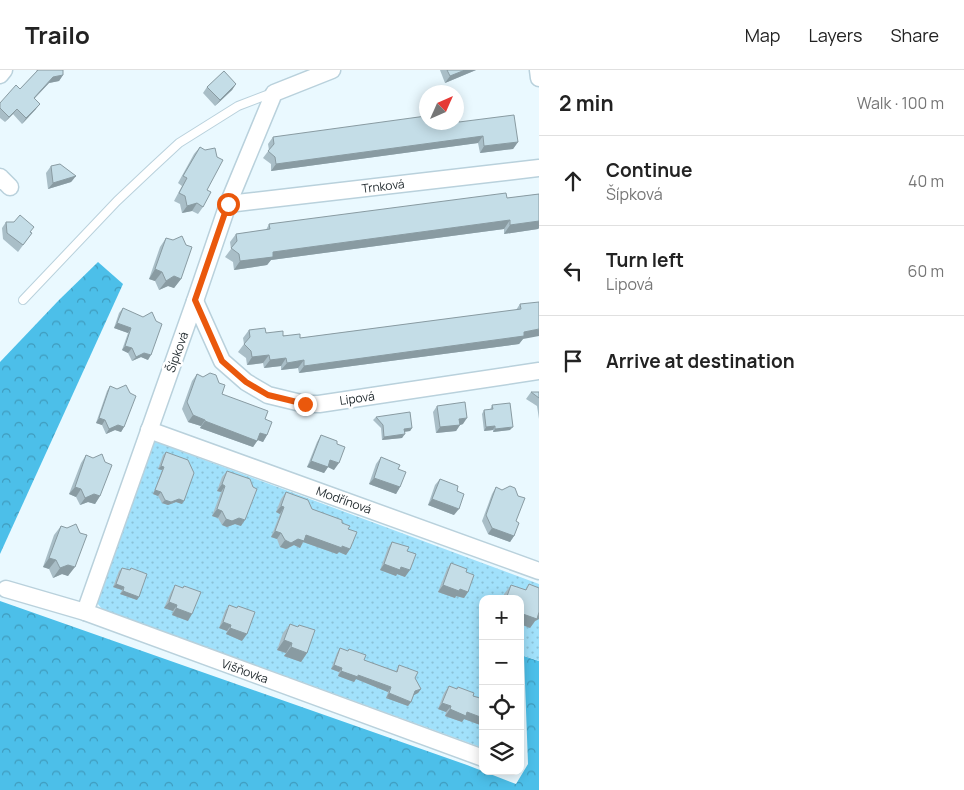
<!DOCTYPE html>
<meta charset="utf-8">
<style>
body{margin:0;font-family:Manrope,sans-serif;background:#f6f6f6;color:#222}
.controls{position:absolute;right:15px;bottom:15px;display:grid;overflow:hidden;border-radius:10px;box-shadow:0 2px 12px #0003}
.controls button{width:45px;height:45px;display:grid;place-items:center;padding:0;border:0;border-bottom:1px solid #e0e0e0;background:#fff;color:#222;font:25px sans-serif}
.compass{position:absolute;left:419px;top:15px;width:45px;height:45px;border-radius:50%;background:#fff;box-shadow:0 2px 12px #0003;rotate:45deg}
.stop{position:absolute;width:15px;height:15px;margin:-11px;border:4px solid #ea580c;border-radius:50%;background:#fff}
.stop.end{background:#ea580c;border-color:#fff;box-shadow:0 1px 5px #0008}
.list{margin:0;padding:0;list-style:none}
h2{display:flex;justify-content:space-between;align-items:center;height:65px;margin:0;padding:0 20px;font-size:21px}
h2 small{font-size:16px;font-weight:400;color:#767676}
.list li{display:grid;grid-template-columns:32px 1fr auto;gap:15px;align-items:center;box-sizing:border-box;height:90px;padding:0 20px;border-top:1px solid #e0e0e0}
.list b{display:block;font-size:19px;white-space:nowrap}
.list p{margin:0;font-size:16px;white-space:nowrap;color:#767676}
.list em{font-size:16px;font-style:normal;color:#767676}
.icon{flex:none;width:28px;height:28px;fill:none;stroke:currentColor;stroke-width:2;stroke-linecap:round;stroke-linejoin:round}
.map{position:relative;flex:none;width:539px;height:720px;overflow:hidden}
header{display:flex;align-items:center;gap:30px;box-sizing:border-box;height:70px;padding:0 25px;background:#fff;border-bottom:1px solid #e0e0e0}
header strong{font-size:24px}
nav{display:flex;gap:28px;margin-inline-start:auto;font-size:18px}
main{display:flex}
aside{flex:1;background:#fff}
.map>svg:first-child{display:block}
.forest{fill:url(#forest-crowns)}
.garden{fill:url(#garden-dots)}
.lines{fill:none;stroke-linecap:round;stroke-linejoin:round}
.service-casing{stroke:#b9d1dc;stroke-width:10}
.minor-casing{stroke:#b9d1dc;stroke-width:19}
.service{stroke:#fff;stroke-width:8}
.minor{stroke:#fff;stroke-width:16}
.wall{fill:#a9bec7}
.shaded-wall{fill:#899ba2}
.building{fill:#c4dde7;stroke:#899ba2}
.route{stroke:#ea580c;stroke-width:6}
.labels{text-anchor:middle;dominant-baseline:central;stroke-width:5;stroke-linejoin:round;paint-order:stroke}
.street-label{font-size:12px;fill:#232c30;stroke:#fff}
</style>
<header>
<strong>Trailo</strong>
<nav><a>Map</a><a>Layers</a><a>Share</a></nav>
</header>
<main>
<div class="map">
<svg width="539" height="720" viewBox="0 0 539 720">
<defs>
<pattern id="forest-crowns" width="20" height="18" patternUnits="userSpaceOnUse" patternTransform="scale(1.25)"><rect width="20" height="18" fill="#4cbfe9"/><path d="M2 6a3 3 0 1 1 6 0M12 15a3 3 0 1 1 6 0" fill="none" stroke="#3f9bbd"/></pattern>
<pattern id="garden-dots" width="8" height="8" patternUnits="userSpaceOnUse" patternTransform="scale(1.25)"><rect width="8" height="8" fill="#a1e1fb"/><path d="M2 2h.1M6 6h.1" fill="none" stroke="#8ac1d7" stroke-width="1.8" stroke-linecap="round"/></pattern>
</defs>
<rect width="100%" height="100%" fill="#eaf9ff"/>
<g class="forest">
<polygon points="98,192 123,214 0,484 0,292 59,230"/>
<polygon points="0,531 467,695 516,714 528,694 524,586 539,591 539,720 0,720"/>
</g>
<polygon class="garden" points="151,370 539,514 539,591 524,586 520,672 520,529 483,529 483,678 102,539 97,533"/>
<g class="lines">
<defs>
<polyline id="service" points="23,230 117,131 152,98 179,73 238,36 272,23"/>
<g id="minor">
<polyline points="538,0 539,8"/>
<polyline points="0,5 4,0"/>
<polyline points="0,107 10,117"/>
<polyline points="228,134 539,98"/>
<polyline points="195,231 222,291 246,312 268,325 305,334 319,334 539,301"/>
<polyline points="149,360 539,501"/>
<polyline points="6,519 85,542 483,688"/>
<polyline points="85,542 195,231 228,134 274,23 332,0"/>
</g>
</defs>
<use href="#service" class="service-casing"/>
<use href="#minor" class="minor-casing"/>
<use href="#service" class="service"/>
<use href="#minor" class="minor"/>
</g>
<g class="wall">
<polygon points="36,0 63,0 63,5 59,11 49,13 35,28 36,39 22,54 13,44 5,52 0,48 0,33 20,19 37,1"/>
<polygon points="440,0 476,0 445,13"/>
<polygon points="236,14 232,20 215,36 203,23 207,17"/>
<polygon points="459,52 518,72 513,79 480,83 478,73 271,101 271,94 263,88 269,80 268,74 273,67"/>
<polygon points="200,77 207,120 203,137 198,144 192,141 182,143 180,134 174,131 182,116 178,113 194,84"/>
<polygon points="51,96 76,106 71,112 48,119 46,103"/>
<polygon points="539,124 539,158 538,159 504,164 504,159 271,190 267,195 234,200 233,192 225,187 231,179 230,172 236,164 266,160 269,154 507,128"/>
<polygon points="6,152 14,152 32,163 18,182 3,169 2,158"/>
<polygon points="166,168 181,209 174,218 168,216 159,220 155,211 149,209 160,177"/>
<polygon points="520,234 523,269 519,274 299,303 298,298 281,300 281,296 264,298 263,293 247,295 246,288 238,282 244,274 243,268 249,260 300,268 516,240"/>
<polygon points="123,238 148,290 141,287 132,291 128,283 122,280 128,263 114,258 119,243"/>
<polygon points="197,304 222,324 265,349 267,365 263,372 258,370 253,377 200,358 201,356 188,352 182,339 192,311"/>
<polygon points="110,316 124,357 121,362 115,360 106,364 102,355 96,353 107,321"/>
<polygon points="531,322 539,322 539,349 537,336 526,329"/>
<polygon points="492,335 510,360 493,362 493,360 484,361 482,344 484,340 490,340"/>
<polygon points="437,336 463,354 460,355 456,361 436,363 433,342"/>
<polygon points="376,347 412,358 410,361 404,362 402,368 382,370 381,358 373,350"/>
<polygon points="321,365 337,374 334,400 328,397 324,403 307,397 317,372"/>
<polygon points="166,382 182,434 176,432 168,435 162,433 158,426 153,424 162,400 158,399 163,385"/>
<polygon points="86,385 100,426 95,434 88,432 80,435 76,427 69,424 81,393"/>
<polygon points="381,387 398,399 400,417 396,424 369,414 376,394"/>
<polygon points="227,401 241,456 235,454 227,457 222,455 218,448 212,446 221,422 217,421 222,407"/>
<polygon points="440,409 457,421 454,445 428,435 435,415"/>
<polygon points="496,417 516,451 514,466 510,472 488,464 482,451 492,424"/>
<polygon points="286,422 312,439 342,453 348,459 350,479 346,485 339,482 337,484 303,472 300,478 294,475 286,479 280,477 277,469 271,467 280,444 276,442 281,429"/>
<polygon points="61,456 80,463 68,506 62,504 53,508 49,499 43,497 54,465"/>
<polygon points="392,472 407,481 405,507 397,504 396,506 380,500 388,478"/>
<polygon points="451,493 466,502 468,522 464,528 456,526 455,528 438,522 447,499"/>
<polygon points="122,498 129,500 131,498 137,530 120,524 122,520 113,517 119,501"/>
<polygon points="529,514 539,518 539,549 535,551 530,558 520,529 503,529 504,524 511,515 525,520"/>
<polygon points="175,515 182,518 184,516 188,551 172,545 173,541 164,538 171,522"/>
<polygon points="229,535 237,538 238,536 242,571 226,564 227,561 219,558 225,541"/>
<polygon points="290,554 297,557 299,555 307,583 301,592 284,586 286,583 277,580 283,563"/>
<polygon points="340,578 348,581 349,579 364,590 396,601 399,595 415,608 421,619 418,623 414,625 411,632 408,636 386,628 388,622 356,609 354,612 338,606 339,602 331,599 337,583"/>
<polygon points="449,616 456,619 458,617 473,626 483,629 483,656 464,649 462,652 445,646 446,642 438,639 444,623"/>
</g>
<g class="shaded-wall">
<polygon points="465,0 476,0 445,13 450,6"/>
<polygon points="63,5 59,11 49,13 30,33 34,28 53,7"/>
<polygon points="236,14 232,20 215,36 220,30"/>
<polygon points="40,34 36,39 22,54 26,48"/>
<polygon points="17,39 13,44 5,52 9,47"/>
<polygon points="483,66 478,73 271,101 276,94"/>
<polygon points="518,72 513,79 480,83 484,76"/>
<polygon points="76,106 71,112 48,119 53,113"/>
<polygon points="197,133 192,141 182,143 187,136"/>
<polygon points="510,150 504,159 271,190 267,195 234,200 240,191 273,182"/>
<polygon points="539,151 539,158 538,159 504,164 510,155"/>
<polygon points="155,199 162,202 155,211 149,209"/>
<polygon points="174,206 181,209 174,218 168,216 159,220 166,211"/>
<polygon points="117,253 131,258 128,263 114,258"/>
<polygon points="539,259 539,266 523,269 519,274 299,303 304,296"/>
<polygon points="125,276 132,278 128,283 122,280"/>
<polygon points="144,283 151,285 148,290 141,287 132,291 136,287"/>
<polygon points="269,285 263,293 247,295 252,287"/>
<polygon points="286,288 281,296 264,298 270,290"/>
<polygon points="304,290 298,298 281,300 287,293"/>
<polygon points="193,345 205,350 201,356 188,352"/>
<polygon points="99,348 105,350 102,355 96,353"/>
<polygon points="467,348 463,354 460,355 456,361 436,363 440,357 459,349"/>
<polygon points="205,351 257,371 253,377 200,358"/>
<polygon points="118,355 124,357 121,362 115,360 106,364 109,359"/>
<polygon points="495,356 493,360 484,361 486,357"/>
<polygon points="513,357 510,360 493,362 495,359"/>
<polygon points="412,358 410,361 402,362 404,359"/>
<polygon points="260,363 267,365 263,372 255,369"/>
<polygon points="405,364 402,368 382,370 384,367"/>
<polygon points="330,390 339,393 334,400 328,397 324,403 307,397 311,391"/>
<polygon points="161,396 164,397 162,400 158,399"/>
<polygon points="374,408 400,417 396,424 369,414"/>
<polygon points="222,414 225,416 221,422 217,421"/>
<polygon points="75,417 81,419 76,427 69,424"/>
<polygon points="155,420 161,422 158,426 153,424"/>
<polygon points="94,424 100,426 95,434 88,432 80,435 85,428"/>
<polygon points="179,429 184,431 182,434 176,432 168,435 162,433 165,430"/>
<polygon points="432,429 459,439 454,445 428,435"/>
<polygon points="281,436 284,437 280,444 276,442"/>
<polygon points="217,439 222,441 218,448 212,446"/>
<polygon points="239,448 245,450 241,456 235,454 227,457 222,455 226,449"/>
<polygon points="492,458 514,466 510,472 488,464"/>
<polygon points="275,461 281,463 277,469 271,467"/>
<polygon points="306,465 342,476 350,479 346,485 339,482 337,484 303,472 300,478 294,475 286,479 280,477 285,470"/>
<polygon points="49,488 56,490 49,499 43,497"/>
<polygon points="384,494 401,497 410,500 405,507 397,504 396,506 380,500"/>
<polygon points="68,495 75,497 68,506 62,504 53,508 60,498"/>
<polygon points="116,514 124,517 122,520 113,517"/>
<polygon points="443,515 460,519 468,522 464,528 456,526 455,528 438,522"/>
<polygon points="123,521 139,527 137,530 120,524"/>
<polygon points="169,532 177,535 173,541 164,538"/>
<polygon points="176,538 192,544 188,551 172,545"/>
<polygon points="520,543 539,543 539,549 535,551 530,558 520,554"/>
<polygon points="223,552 231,555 227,561 219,558"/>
<polygon points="230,558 247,564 242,571 226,564"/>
<polygon points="284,570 292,573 286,583 277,580"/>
<polygon points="291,577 307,583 301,592 284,586"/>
<polygon points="334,595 342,598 339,602 331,599"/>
<polygon points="341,601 358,605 391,617 388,622 356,609 354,612 338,606"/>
<polygon points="421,619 418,623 412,626 415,621"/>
<polygon points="389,623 411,632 408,636 386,628"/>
<polygon points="442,633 451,636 446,642 438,639"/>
<polygon points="450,639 467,642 483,648 483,656 464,649 462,652 445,646"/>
</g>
<g class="building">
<polygon points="38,0 63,0 63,5 53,7 34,28 40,34 26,48 17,39 9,47 0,38 0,33 16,15 20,19"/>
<polygon points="447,0 465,0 450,6"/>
<polygon points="224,1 236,14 220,30 207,17"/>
<polygon points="456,42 458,42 459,52 514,45 518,72 484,76 483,66 276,94 275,87 268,81 274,74 273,67 426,46 426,52 456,52"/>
<polygon points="200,77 205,80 215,78 217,87 223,90 207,120 211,122 203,137 197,133 187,136 185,126 179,123 187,108 183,106"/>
<polygon points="60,94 76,106 53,113 51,96"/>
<polygon points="506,123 507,128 539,124 539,151 510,155 510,150 273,182 273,187 240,191 239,184 231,178 237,171 236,164 270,159 269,154"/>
<polygon points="20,145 34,157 30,162 32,163 23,175 7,163 6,152 14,152"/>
<polygon points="182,166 186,175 192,177 181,209 174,206 166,211 162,202 155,199 166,168 173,170"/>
<polygon points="539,232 539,259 524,262 524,266 304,296 304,290 287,293 286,288 270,290 269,285 252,287 251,281 244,274 250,267 249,260 265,258 266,263 283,261 283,266 300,264 300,268 521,239 520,234"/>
<polygon points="123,238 143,247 152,242 156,251 162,254 151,285 144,283 136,287 132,278 125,276 131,258 117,253"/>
<polygon points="210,303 216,305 219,313 225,315 222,324 268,341 265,349 272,352 267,365 260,363 257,371 205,351 205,350 193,345 187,332 197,304 203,307"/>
<polygon points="126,315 130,323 136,326 124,357 118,355 109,359 105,350 99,348 110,316 117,319"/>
<polygon points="531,322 539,322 539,328"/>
<polygon points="465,332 467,348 459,349 460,355 440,357 437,336"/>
<polygon points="510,333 513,357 495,359 495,356 486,357 484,340 493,339 492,335"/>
<polygon points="410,342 412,358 404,359 405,364 384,367 383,355 376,347"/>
<polygon points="321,365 337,371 337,374 345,377 339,393 330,390 328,397 311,391"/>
<polygon points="166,382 188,390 194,403 184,431 179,429 171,432 165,430 161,422 155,420 164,397 161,396"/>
<polygon points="102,384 105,392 112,395 100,426 94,424 85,428 81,419 75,417 86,385 93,388"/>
<polygon points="381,387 400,395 398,399 406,402 400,417 374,408"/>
<polygon points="227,401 250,409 253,417 257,419 245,450 239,448 232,451 226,449 222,441 217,439 225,416 222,414"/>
<polygon points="440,409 458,416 457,421 464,424 459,439 432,429"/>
<polygon points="510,416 515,418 518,426 525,428 516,451 519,453 514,466 492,458 486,445 496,417 502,420"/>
<polygon points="286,422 308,430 312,439 342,450 342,453 350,456 348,459 357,462 350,479 342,476 342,478 306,465 304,471 298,469 291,473 285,470 281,463 275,461 284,437 281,436"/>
<polygon points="76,454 80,463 87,465 75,497 68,495 60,498 56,490 49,488 61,456 67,458"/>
<polygon points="392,472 409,477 407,481 416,484 410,500 401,497 400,500 384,494"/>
<polygon points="451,493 467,499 466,502 474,505 468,522 460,519 459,521 443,515"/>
<polygon points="122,498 130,500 131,498 147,504 139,527 123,521 124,517 116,514"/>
<polygon points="529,514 539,518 539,542 537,549 520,543 520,529 506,529 511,515 526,520"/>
<polygon points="175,515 183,518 184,516 201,522 192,544 176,538 177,535 169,532"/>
<polygon points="229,535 237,538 238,536 255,542 247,564 230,558 231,555 223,552"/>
<polygon points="290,554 298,557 299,555 315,560 307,583 291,577 292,573 284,570"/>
<polygon points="340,578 348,581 349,579 366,585 364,590 397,602 399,595 418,602 415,608 421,619 415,621 411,632 389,623 391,617 358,605 358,607 341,601 342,598 334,595"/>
<polygon points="449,616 457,619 458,617 474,623 473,626 483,629 483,648 467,642 466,646 450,639 451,636 442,633"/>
</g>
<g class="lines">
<polyline class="route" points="228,134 195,230 222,291 246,312 268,325 305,334"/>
</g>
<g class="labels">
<g class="street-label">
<text transform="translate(383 116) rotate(-7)">Trnková</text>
<text transform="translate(177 282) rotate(-70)">Šípková</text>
<text transform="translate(357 328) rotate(-8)">Lipová</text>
<text transform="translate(344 430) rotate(20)">Modřínová</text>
<text transform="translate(245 601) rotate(20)">Višňovka</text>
</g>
</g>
</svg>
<div class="controls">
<button>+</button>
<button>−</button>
<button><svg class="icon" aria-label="locate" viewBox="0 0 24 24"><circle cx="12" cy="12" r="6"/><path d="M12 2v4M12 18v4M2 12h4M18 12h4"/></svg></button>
<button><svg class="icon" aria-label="layers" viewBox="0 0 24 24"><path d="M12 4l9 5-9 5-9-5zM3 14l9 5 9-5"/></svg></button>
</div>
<svg class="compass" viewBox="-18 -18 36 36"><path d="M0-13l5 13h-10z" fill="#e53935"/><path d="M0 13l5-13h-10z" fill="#767676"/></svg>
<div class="stop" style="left:228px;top:134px"></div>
<div class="stop end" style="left:305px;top:334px"></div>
</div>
<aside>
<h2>2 min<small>Walk · 100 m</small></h2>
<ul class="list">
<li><svg class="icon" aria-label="ahead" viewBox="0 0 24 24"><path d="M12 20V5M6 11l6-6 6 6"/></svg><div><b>Continue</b><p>Šípková</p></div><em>40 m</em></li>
<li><svg class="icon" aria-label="left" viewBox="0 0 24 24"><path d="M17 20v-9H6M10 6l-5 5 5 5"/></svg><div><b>Turn left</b><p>Lipová</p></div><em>60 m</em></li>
<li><svg class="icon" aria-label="arrive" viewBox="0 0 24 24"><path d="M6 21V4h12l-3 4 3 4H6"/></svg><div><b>Arrive at destination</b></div></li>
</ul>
</aside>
</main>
